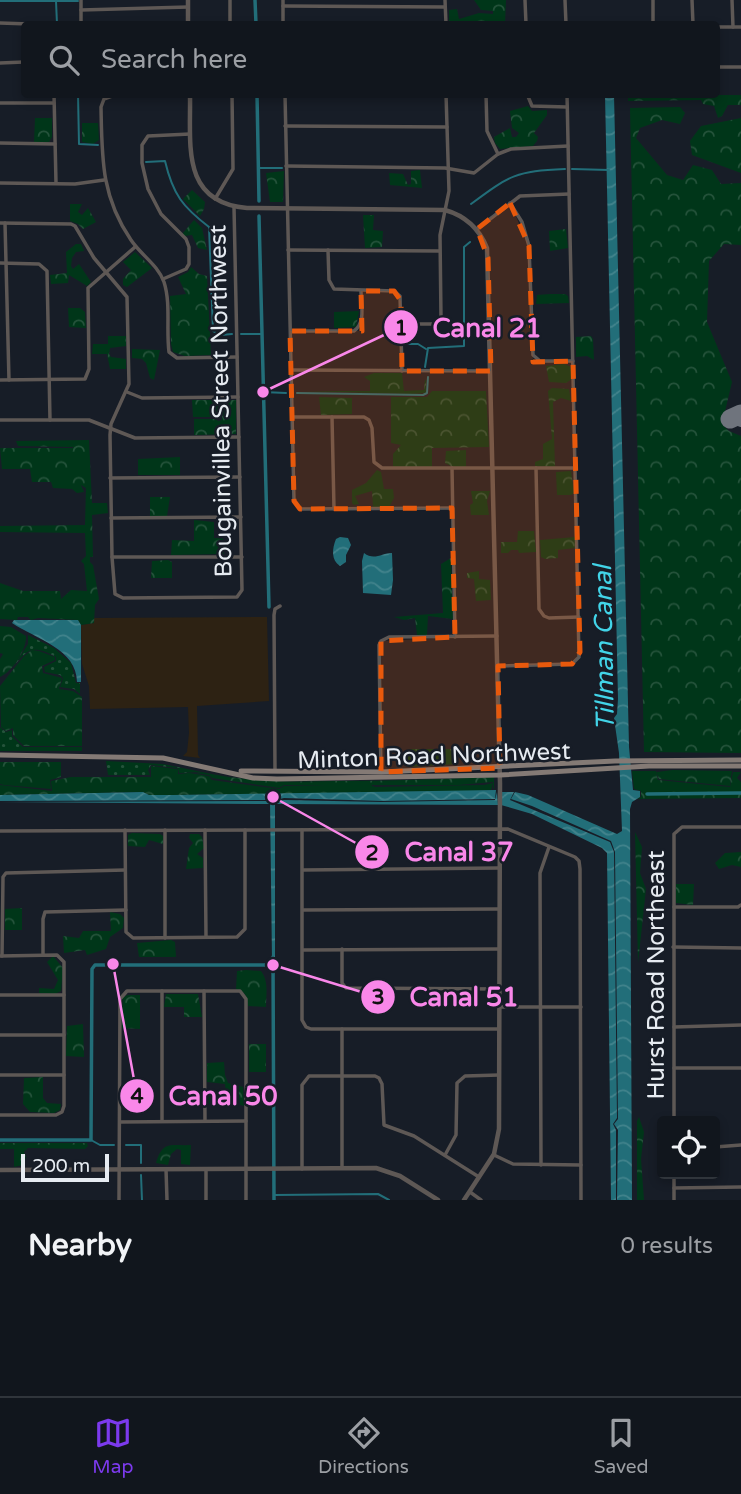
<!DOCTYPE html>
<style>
body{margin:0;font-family:"Varela Round",sans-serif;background:#1e232a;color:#f1f3f6}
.controls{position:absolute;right:21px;bottom:21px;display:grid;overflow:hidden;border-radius:7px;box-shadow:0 4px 10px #0003}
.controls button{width:63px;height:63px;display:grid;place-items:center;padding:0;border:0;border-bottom:2px solid #30353b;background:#11161d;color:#f1f3f6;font:35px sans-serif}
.scale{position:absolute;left:21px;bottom:18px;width:88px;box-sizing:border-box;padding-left:7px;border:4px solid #e6ebf1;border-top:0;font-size:19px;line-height:24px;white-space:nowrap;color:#e6ebf1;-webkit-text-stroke:5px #171d27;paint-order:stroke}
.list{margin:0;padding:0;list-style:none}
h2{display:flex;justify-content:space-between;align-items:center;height:91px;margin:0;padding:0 28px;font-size:30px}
h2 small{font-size:23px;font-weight:400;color:#9c9fa4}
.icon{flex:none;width:38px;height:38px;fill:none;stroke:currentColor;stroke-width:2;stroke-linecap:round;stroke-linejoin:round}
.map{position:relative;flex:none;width:741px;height:1200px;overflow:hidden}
.search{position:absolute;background:#11161d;box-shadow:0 4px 10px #0003;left:21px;right:21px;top:21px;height:77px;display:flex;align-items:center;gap:18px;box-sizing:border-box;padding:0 24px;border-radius:7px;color:#9c9fa4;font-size:26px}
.sheet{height:196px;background:#11161d}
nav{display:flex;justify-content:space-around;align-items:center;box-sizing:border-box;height:98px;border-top:2px solid #30353b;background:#11161d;font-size:19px;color:#9c9fa4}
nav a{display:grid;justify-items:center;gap:4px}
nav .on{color:#7c3aed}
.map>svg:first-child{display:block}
.education{fill:#2d2213}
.grass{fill:url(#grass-dots)}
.forest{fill:url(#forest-crowns)}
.water{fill:url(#water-waves)}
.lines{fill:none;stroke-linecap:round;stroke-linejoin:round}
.stream{stroke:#226e79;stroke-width:2}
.canal{stroke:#226e79;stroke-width:3.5}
.taxiway{stroke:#6f747d;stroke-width:8}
.runway{stroke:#6f747d;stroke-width:19}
.minor{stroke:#5e5855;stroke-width:3.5}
.tertiary{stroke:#5e5855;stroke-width:4.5}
.secondary{stroke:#847a75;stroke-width:5}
.marked{fill:#e8590c;fill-opacity:0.2;stroke:#e8590c;stroke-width:5;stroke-dasharray:14 9;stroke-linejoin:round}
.labels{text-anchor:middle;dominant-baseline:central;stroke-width:5;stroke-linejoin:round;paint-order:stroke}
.street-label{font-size:24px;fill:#e6ebf1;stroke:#171d27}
.water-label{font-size:26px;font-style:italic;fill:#42d4e8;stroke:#171d27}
.leader{fill:none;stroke:#f987e9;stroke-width:2.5}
.callout-dot{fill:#f987e9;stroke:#171d27;stroke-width:2.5}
.mark-label{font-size:21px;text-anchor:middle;font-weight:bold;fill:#111}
.callout-label{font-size:26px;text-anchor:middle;font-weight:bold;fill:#f987e9;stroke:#171d27;stroke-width:5;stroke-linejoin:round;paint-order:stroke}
</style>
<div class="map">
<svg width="741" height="1200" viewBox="0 0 741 1200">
<defs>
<pattern id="grass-dots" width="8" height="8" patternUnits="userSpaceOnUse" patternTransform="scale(1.75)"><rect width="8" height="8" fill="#003619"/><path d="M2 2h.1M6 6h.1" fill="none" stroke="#25533b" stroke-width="1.8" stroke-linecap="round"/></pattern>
<pattern id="forest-crowns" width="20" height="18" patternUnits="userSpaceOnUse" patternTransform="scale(1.75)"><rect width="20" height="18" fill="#003619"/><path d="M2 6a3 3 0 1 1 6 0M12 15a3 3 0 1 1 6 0" fill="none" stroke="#25533b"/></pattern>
<pattern id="water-waves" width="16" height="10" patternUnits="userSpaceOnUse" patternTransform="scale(1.75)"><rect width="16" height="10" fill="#226e79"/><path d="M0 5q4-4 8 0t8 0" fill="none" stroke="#42838c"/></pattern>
</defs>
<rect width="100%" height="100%" fill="#171d27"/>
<polygon class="education" points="267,617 269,701 197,706 198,755 200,758 183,756 187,752 189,733 188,707 90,709 89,686 82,664 81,625 94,623 94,618"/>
<g class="grass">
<path d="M28,635L54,648L71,663L76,683H80V694L74,689L60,687L63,678L60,675L45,672L44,667L56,661V657C32,644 27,649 12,669L28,644Z"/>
<polygon points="0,727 6,732 12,730 12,736 23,747 82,747 82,751 0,751"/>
<polygon points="106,761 163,764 202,772 179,773 178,768 151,765 148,770 150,775 108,775"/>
</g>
<g class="forest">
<polygon points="474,0 506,0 505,24 457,24 449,22 449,10 457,9 459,19 479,13 493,14 493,11 481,10"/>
<polygon points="637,95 741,95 741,105 728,105 722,116 718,118 714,106 703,104 701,100 628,101 628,98"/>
<polygon points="528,106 532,111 547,110 547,115 534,133 538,137 537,141 533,146 500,149 495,143 494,137 510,128 512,137 516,137 519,133 512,128 510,111"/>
<polygon points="680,107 685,113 680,124 662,120 640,128 636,138 667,175 683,180 693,165 712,170 721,184 741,183 741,245 724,244 709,261 707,322 732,382 722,424 729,431 741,436 741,753 644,752 630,108"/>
<polygon points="35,118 52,118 52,137 49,142 34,142"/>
<polygon points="741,118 741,173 692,155 690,141 701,126"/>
<polygon points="82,123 98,123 99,140 93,144 82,142"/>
<polygon points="420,170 422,188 390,185 389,173 403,174 408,185 411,184 411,171"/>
<polygon points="284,171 283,202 270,202 266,173"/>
<polygon points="192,190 205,202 204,209 200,216 183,199"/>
<polygon points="70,204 82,204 78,212 82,215 88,208 96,222 83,229 78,224 70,221"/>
<polygon points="363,215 374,215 373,230 383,231 382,247 365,248"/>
<polygon points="194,220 202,228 207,250 198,248 192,235 184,236 183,233"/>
<polygon points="566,229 568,248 550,251 549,231"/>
<polygon points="76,244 81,244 84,251 76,252 72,258 71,266 73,269 79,264 91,282 87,286 69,275 68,283 51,284 50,275 67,273 66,252"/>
<polygon points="135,252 152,268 127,287 123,285 123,279 131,270 123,262"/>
<polygon points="191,267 199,274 207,276 211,355 185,356 173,352 171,344 170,296 186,294 178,277 188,272"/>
<polygon points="550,294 565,294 568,296 569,303 536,304 537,295"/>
<polygon points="68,308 80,308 85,312 86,328 69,327"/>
<polygon points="359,311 356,327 334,328 334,312"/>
<polygon points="108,336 126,336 126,346 110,348 109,354 111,357 126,359 126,369 110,369 107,354 92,354 93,344 108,344"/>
<polygon points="591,336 593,339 594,360 587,356 576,357 576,337"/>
<polygon points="132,349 160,350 154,380 150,378 146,363 142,359 132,358"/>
<polygon points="564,364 571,367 572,379 566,383 549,382 546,366"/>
<polygon points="374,373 402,373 404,391 424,390 425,380 426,380 426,393 411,394 303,391 370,391 370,381 364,377"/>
<polygon points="552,388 569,389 571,401 561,398 553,402 555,467 535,466 535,462 543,459 543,444 552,439 548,391"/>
<polygon points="432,391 486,391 489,447 432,448 432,467 393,467 393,454 401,445 391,443 391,397 427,397"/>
<polygon points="319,397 352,398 352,414 321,415"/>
<polygon points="192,400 236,400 236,434 194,435 194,419 216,419 218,421 222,420 222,417 193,417"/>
<polygon points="89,440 92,503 107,503 108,513 92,515 93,557 90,557 90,562 93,565 99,599 95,605 94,623 81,625 78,620 38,618 31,620 28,617 18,617 17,620 0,619 0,583 23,591 60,591 61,599 71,590 87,591 84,564 81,561 86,556 85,533 0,532 0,526 85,525 86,488 81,485 84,492 77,493 72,489 53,488 51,482 32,482 30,469 2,469 0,448 73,448 73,447 18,446 16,441"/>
<polygon points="466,450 466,467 453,467 445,463 446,451"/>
<polygon points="180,457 180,475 138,475 138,459"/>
<polygon points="377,470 381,472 384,489 393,489 394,498 389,507 373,507 372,491 355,496 359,504 354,505 352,503 352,490 366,483"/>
<polygon points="571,471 574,493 571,495 557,495 556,472"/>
<polygon points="471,491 490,491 487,501 489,515 471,515 470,505 473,503"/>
<polygon points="150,497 170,497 167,516 150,516"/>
<polygon points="194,520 214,522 214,538 223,538 224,554 171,555 172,540 194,541"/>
<polygon points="518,531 534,531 536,552 519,553 518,550 511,550 508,553 501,553 501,542 517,542"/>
<polygon points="575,537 575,548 558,550 558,558 545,559 541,557 540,540"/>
<polygon points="451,558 453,619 428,616 427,635 417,635 415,618 404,620 394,617 443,613 441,564"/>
<polygon points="168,560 172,562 172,578 151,578 152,561"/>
<polygon points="479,571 479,579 490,580 491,600 476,601 474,579 467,578 467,573"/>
<path d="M0,626L11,627L26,636C27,649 12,672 0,677V659L3,654L0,653Z"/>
<polygon points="32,650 39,651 55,657 55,660 42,666 43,673 62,678 59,689 73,691 82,697 82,746 24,746 13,735 13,728 6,731 1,727 0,686 24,656"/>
<polygon points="410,749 457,749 458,764 408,767 405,765"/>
<polygon points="0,762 61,762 61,777 50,780 51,789 4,785 0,784"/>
<polygon points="151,766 178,769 178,774 189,773 209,776 212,780 279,789 284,786 371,784 372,786 376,787 484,785 493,783 491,790 477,791 173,795 149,795 143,792 0,795 0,785 52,791 51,781 71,777 151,777"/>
<polygon points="673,770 732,771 730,786 659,779 656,772"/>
<polygon points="632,771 656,771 658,780 730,787 733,772 741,772 737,778 741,782 741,798 637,799 641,797 641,791 634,789"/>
<path d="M202,772C247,782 291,782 337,781C389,781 442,779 494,777V788L493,789V782L458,785H284L279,788L212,778L209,775L195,773Z"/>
<polygon points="635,832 642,847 640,873 646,889 638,963"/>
<polygon points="132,833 160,834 163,836 163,844 149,840 145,847 128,846 128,835"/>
<polygon points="190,834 199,834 202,837 204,848 197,854 203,858 203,868 186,869 189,848 193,843 189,838"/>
<polygon points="741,852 741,867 732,865 719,869 715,863 725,853"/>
<polygon points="676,884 694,884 693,905 676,903"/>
<polygon points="22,908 22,930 5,930 5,909"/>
<polygon points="110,912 120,914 124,918 123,928 110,937 106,949 87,955 85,950 64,953 63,936 79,938 83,931 111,931"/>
<polygon points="171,940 175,942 176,957 139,957 137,943"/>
<polygon points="53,956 63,968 61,991 55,994 39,993 39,988 54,989 58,980 47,962"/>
<path d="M246,970L261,971C269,981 266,995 266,1007L248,1006C247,996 246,992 236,989L237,971Z"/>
<polygon points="166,994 198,994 202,1017 184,1017 184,1007 164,1007"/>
<polygon points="128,995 140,995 140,1029 121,1028 123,997"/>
<polygon points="83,1024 84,1057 66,1056 67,1026"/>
<rect x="249" y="1044" width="17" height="28"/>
<polygon points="224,1062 225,1075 228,1083 243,1087 244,1106 240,1105 239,1096 232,1093 227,1095 226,1099 238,1100 235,1104 209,1104 208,1102 208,1095 226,1094 225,1084 207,1082 207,1063"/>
<polygon points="43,1077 43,1098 47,1103 61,1104 60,1110 54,1113 30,1112 23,1104 24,1078"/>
<polygon points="639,1117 644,1132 641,1159 644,1200 637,1200 637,1121"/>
<polygon points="0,1143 87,1143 88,1146 85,1149 28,1148 24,1152 26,1157 23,1165 14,1167 14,1149 0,1149"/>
<path d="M191,1145L190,1165L181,1164V1150L177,1149L171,1154L168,1165L156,1163C163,1140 170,1146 191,1145Z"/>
</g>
<g class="water">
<polygon points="605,95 614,95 629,747 633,790 640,791 640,797 632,802 630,809 632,1200 617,1200 618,1130 614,1124 618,1119 615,852 611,841 532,806 511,799 515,792 528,795 617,834 622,831 619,753 614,718 617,714 618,699"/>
<path d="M340,537L348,538L351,545L346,555V562L340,566C331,560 332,549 336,539Z"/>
<path d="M364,553C374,561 382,553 392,553L393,580L391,595L363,593L362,561Z"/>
<path d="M14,620H78L81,625V682H77C77,649 36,639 12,623Z"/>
<polygon points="496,790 495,799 382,801 284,798 275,800 275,962 272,961 270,800 0,801 0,795 143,792 149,795 173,795"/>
<polygon points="497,792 498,805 276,804 276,801 284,800 382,802 495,800"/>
<polygon points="502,792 514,792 510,800 610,842 614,852 617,1118 613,1124 616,1130 616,1200 611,1200 607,853 602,848 532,814 501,805"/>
<polygon points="270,801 270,804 0,802"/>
</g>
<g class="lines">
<g class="stream">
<polyline points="0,1 78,1"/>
<polyline points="56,1 57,24"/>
<polyline points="78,94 79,144 98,145"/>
<path d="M146,162L165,161C173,195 183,207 209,227L213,331L221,335L232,334"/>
<polyline points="258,168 282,168"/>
<polyline points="572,169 609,170"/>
<path d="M471,204C510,175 516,171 565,169"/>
<polyline points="241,334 262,334"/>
<polyline points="405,344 418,344 426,349"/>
<polyline points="425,367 428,348 464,346 464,247 470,242"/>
<polyline points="263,392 286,393"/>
<polyline points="297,393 423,395 427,393 428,377"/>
<polyline points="91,1140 100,1145 114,1145"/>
<polyline points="126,1145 141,1145 141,1163"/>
<polyline points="141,1175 142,1200"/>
<polyline points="274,1195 378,1194 389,1200"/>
</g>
<g class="canal">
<polyline points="255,0 256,24"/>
<polyline points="257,94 259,201"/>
<polyline points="259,216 269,607"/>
<polyline points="647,794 741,793"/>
<polyline points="273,957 274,1200"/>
<polyline points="0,1140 91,1140 92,969 95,965 273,965"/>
</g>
<polyline class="taxiway" points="730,419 741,423"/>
<polyline class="runway" points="730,419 741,414"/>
<g class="minor">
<polyline points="81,0 81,24"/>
<polyline points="230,0 230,24"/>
<polyline points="283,0 283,24"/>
<polyline points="445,0 446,24"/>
<polyline points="525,0 526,24"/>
<polyline points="565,0 566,24"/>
<polyline points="653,0 653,24"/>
<polyline points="692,0 693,24"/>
<polyline points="732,0 733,27"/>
<polyline points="283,6 445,7"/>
<polyline points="81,10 188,7"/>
<polyline points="0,23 29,24"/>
<polyline points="716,27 741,27"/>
<polyline points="0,63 24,62"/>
<polyline points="716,67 741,67"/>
<polyline points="54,94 56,183"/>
<polyline points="285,94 294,501 300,509 452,508"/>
<polyline points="486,94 487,131 498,154"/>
<polyline points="527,94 532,106 567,107"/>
<path d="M190,95L112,96L104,99L101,107C102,158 101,196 131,240C141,255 158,265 164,282C171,304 166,329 169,352L177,358L237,357"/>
<polyline points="0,103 54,103"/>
<polyline points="285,126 447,127"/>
<polyline points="0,143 55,144"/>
<polyline points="286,166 445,168 474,173 498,154 511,149 568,146"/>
<polyline points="0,183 75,184 104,180"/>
<polyline points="215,199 233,169 232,94"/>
<polyline points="510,203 522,222 529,246 533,355 540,361 573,361"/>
<polyline points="0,223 71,224 75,226 94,258 127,297 129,384 111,424 110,435 112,557 115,594 123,598 237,597 242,590 234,207"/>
<polyline points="5,223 9,380"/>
<polyline points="477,229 520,196 569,194"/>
<polyline points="288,250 439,251"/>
<polyline points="328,250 329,280 334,289 394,291 400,296 402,371"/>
<polyline points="0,263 39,264 47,271 50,420"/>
<polyline points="163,279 186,269 189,264 189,247 186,239 161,214 148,189 142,163 142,145 148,136 190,134"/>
<polyline points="402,324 435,324 441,318 440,235 449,191 446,94"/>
<path d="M291,331H354C366,323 361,304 361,291"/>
<polyline points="291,370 489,371"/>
<polyline points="0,380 85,379 89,369 88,288 135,247"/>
<polyline points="127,392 142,398 238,397"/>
<polyline points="293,417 364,417 369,420 372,428 374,462 382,468 575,468"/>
<polyline points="332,417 334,509"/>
<polyline points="0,420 89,420 135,438 239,437"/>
<polyline points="452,468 455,637"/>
<polyline points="536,468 539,609 544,616 549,618 579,617"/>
<polyline points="110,478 240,477"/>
<polyline points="111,518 241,517"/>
<polyline points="112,557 242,557"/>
<polyline points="498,666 572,664 579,657 567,94"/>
<polyline points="275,770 274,615 275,609 280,606"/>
<polyline points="381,772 379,645 381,641 389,637 497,636"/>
<polyline points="125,830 126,932 133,938 237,937 245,929 245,830"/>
<polyline points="165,830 165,938"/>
<polyline points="205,830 206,937"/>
<polyline points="302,830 302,1020 306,1027 311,1029 499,1029"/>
<polyline points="0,831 508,829 575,857 579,861 580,869 581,1200"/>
<polyline points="303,870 498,868"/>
<polyline points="674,907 738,907 741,905"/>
<polyline points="303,910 498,909"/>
<polyline points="673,947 741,948"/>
<polyline points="342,949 342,983 346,988 498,989"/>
<polyline points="303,950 499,949"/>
<polyline points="43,955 43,919 45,912 126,910"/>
<polyline points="0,956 57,955 64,962 64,1106 62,1112 56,1115 0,1115"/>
<polyline points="2,956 3,877 6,873 125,870"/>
<polyline points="162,991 162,1121"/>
<polyline points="204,991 205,1121"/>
<polyline points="0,995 64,995"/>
<polyline points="499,1007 581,1007"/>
<polyline points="674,1027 741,1025"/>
<polyline points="342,1029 342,1168"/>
<polyline points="0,1035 64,1035"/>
<polyline points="674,1068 741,1068"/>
<polyline points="0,1075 64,1075"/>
<polyline points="674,1121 674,834 682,827 741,827"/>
<polyline points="120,1122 246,1121"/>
<polyline points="715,1147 741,1145"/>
<polyline points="445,1155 456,1135 457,1083 465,1076 499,1075"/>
<polyline points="494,1155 513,1164 581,1165"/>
<polyline points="541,1165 540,873 549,847"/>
<polyline points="166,1169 167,1200"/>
<polyline points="206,1169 206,1200"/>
<polyline points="302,1169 302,1085 309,1076 375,1076 379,1078 382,1084 384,1125 414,1136 479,1177"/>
<polyline points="674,1188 741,1187"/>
<polyline points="470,1192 481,1200"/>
<polyline points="119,1200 120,999 127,991 240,991 246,999 246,1200"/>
<polyline points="674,1200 674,1174"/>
</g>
<g class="tertiary">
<polyline points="188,0 188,24"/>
<path d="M190,94C191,144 180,202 247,208L445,210C466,216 479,228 487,248L500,783L499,1129L494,1154L464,1200"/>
<polyline points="0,1170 376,1168 400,1176 438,1200"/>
</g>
<g class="secondary">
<polyline points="0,755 163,758 253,778 277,779 500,775 649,766 741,766"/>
<polyline points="241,771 381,772 615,761 741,760"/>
</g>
</g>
<path class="marked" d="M510,203L529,246L533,362L573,361L580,652L572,664L498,666L500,768L381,772V641L455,637L452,508L300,509L294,501L290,331H362L361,291H394L401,301L402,371H491L488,258L477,229Z"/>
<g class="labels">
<g class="street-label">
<text transform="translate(221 401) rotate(-91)">Bougainvillea Street Northwest</text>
<text transform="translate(434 756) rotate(-2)">Minton Road Northwest</text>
<text transform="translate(656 975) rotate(-90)">Hurst Road Northeast</text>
</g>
<g class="water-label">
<text transform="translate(604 648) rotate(-91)">Tillman Canal</text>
</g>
</g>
<path class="leader" d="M263 392L401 327M273 797L372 852M273 965L378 997M113 964L137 1096"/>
<g class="callout-dot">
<circle cx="263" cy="392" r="7"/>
<circle cx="273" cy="797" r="7"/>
<circle cx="273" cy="965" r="7"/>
<circle cx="113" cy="964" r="7"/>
<circle cx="401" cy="327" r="18"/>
<circle cx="372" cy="852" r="18"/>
<circle cx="378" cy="997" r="18"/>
<circle cx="137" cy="1096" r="18"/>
</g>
<g class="mark-label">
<text x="401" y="335">1</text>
<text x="372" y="860">2</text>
<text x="378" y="1004">3</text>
<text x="137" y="1103">4</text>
</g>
<g class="callout-label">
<text x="487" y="337">Canal 21</text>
<text x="459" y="861">Canal 37</text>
<text x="464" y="1006">Canal 51</text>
<text x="223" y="1105">Canal 50</text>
</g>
</svg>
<div class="controls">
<button><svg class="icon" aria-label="locate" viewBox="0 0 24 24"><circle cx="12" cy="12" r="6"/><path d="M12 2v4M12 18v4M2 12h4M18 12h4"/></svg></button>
</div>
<div class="scale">200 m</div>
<div class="search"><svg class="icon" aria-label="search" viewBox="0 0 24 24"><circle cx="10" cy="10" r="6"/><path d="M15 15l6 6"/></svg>Search here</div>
</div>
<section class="sheet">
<h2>Nearby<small>0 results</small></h2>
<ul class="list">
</ul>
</section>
<nav>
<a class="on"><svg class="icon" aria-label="map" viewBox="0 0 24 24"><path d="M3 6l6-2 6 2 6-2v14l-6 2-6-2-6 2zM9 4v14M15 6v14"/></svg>Map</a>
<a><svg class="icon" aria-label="directions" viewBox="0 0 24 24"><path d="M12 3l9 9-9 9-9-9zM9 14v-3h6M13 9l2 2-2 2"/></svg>Directions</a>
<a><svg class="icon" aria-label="saved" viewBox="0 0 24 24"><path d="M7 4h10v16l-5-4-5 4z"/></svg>Saved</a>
</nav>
